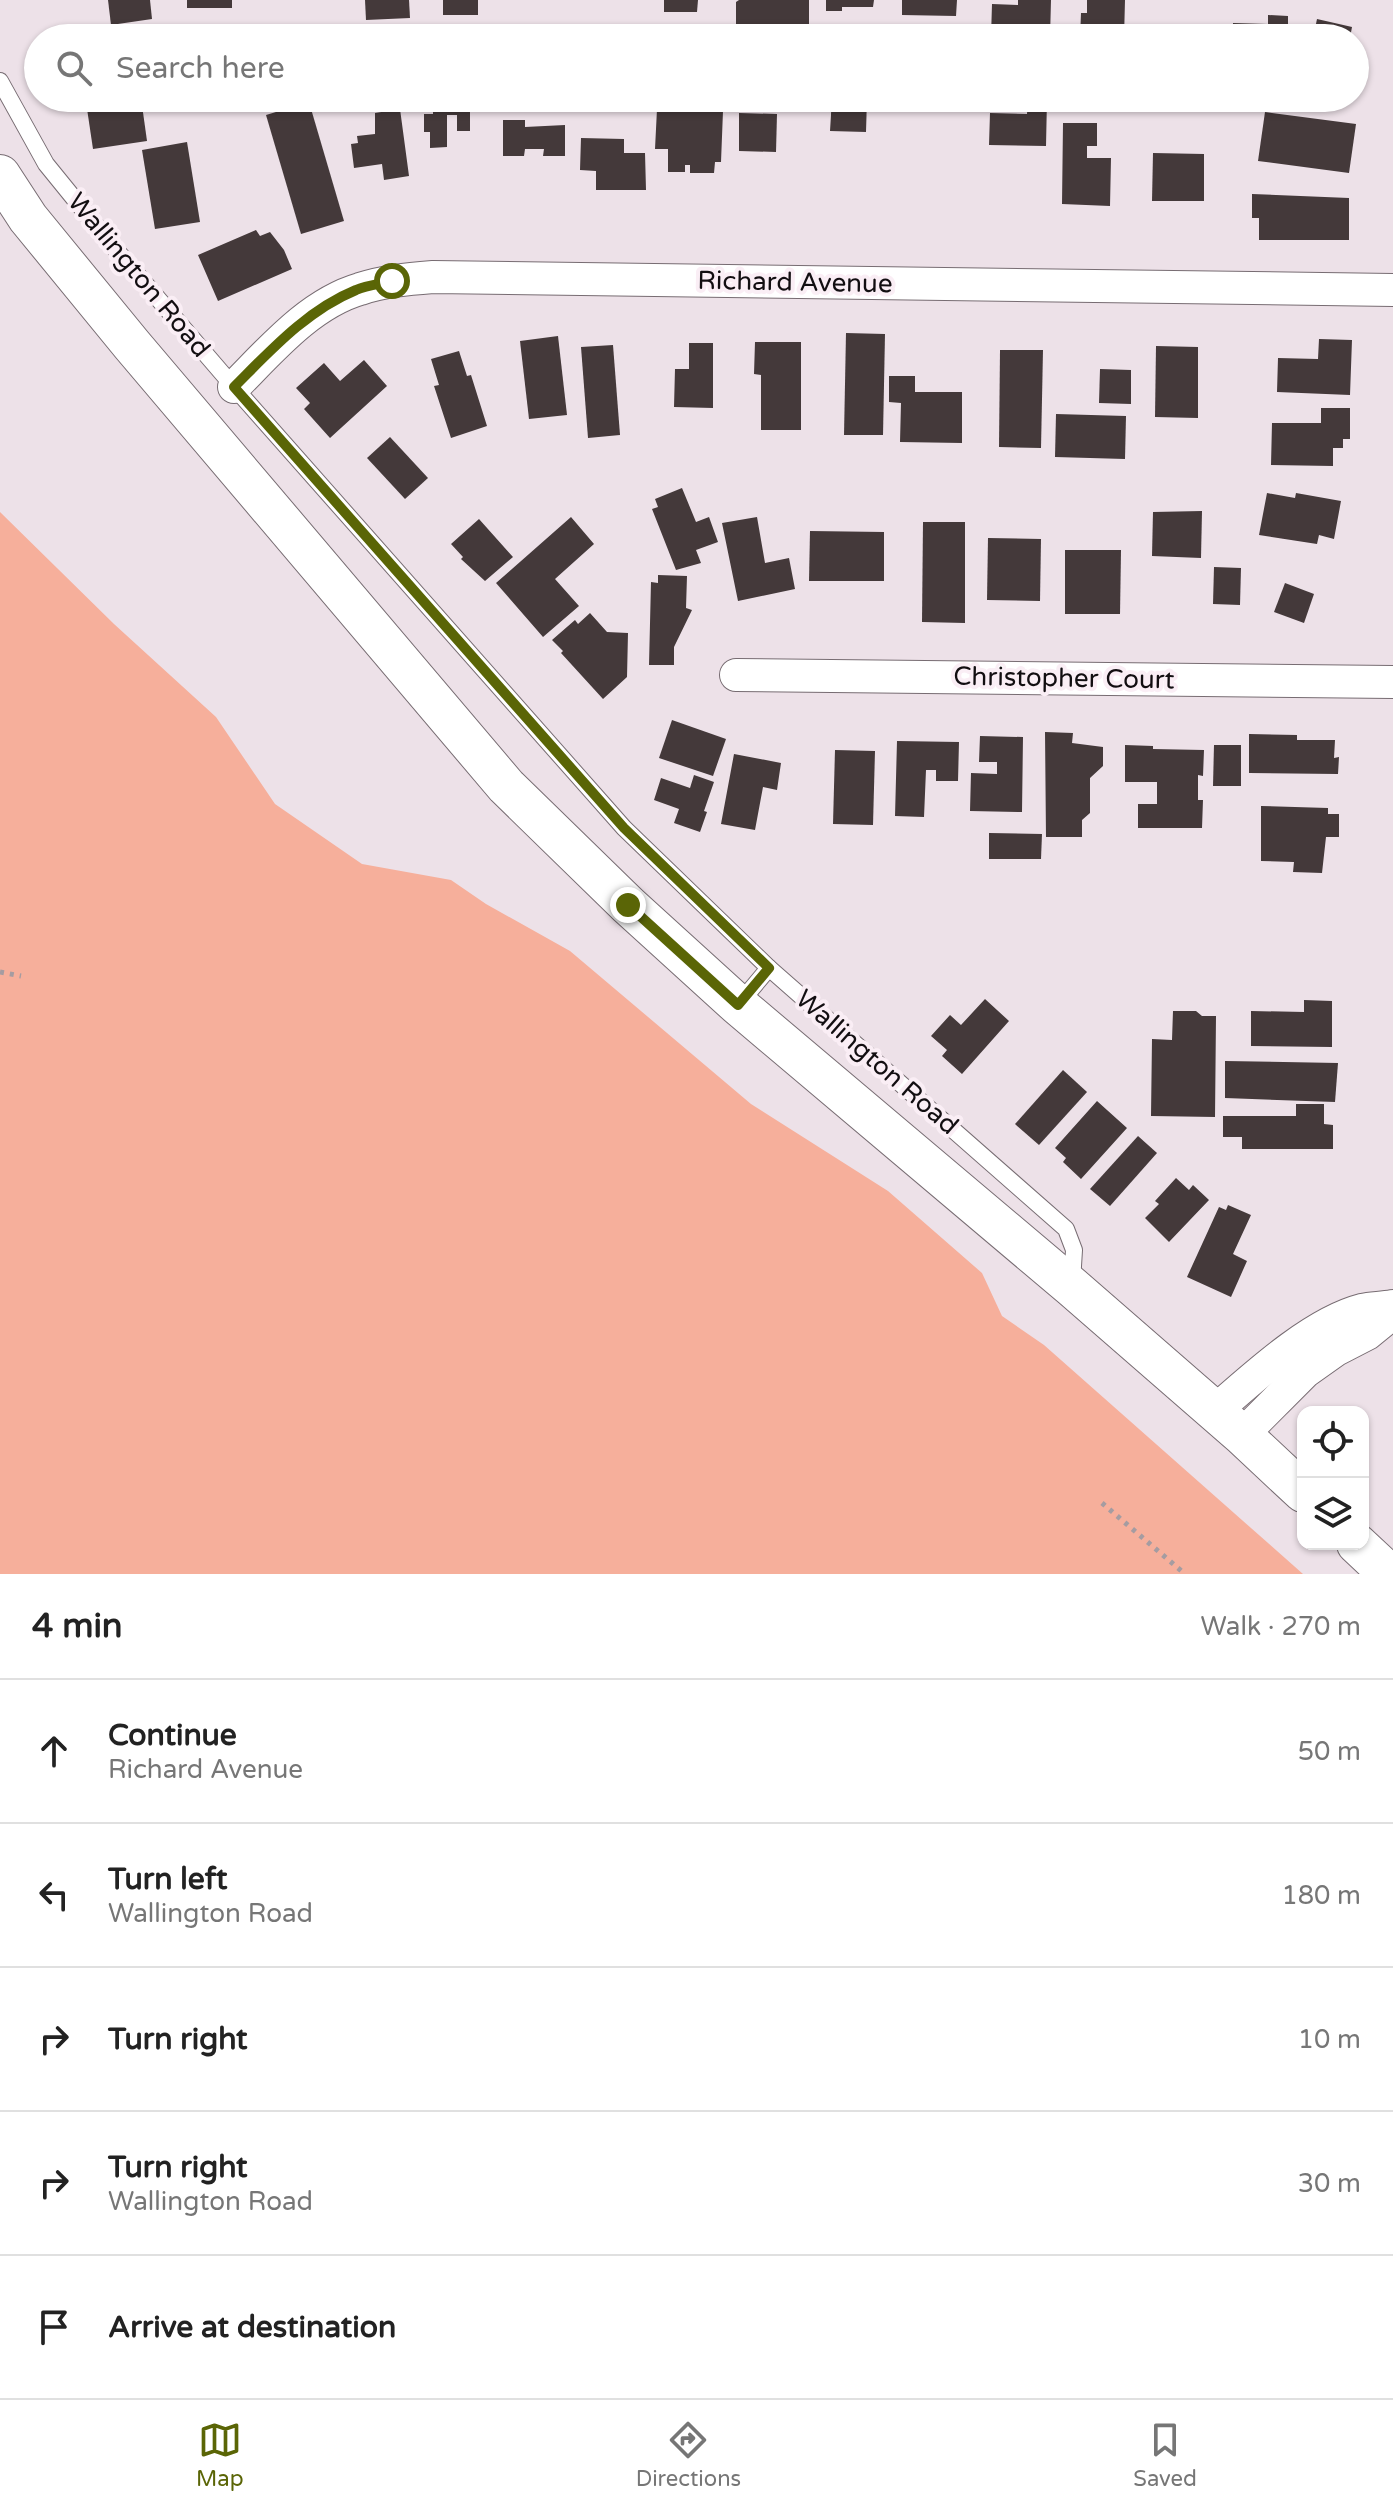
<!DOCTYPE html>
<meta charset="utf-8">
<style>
body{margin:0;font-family:"Varela Round",sans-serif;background:#f2f2f2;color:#222}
.controls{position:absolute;right:24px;bottom:24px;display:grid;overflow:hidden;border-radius:16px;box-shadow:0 2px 6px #0004}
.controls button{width:72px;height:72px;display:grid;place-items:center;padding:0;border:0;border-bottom:2px solid #e0e0e0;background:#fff;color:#222;font:40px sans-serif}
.stop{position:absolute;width:24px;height:24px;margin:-18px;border:6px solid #5a6506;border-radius:50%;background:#fff}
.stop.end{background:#5a6506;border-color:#fff;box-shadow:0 2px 8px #0008}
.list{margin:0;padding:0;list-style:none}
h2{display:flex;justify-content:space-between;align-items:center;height:104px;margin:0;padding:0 32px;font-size:34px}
h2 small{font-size:26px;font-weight:400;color:#767676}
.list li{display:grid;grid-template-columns:52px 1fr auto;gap:24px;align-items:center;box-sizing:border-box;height:144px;padding:0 32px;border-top:2px solid #e0e0e0}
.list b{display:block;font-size:30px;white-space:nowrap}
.list p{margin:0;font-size:26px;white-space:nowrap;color:#767676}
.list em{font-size:26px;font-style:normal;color:#767676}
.icon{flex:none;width:44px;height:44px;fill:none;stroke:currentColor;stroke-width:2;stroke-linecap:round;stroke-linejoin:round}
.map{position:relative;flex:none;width:1393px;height:1574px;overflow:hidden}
.search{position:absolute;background:#fff;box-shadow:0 2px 6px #0004;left:24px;right:24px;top:24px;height:88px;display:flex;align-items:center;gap:20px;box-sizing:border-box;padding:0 28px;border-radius:44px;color:#767676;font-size:30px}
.sheet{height:824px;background:#fff}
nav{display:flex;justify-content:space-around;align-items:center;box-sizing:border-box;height:112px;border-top:2px solid #e0e0e0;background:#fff;font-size:22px;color:#767676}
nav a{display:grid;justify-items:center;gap:4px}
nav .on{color:#5a6506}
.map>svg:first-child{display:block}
.green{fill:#f6af9b}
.building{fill:#44393a}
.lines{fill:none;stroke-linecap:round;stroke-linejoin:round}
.service-casing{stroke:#776c72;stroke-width:18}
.minor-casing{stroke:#776c72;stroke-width:34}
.tertiary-casing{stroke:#776c72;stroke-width:42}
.path{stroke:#a59ca1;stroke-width:5;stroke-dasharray:4 6;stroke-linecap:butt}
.service{stroke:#fff;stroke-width:16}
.minor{stroke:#fff;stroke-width:32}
.tertiary{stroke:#fff;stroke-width:40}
.route{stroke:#5a6506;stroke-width:10}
.labels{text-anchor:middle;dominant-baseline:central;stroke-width:8;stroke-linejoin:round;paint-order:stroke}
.street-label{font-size:26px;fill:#120e11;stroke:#faeef5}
</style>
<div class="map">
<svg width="1393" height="1574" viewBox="0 0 1393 1574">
<rect width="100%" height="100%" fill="#ede1e8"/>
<polygon class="green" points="0,512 114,624 216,717 275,804 362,864 451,880 486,904 570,951 751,1104 888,1191 982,1273 1002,1316 1044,1345 1303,1574 0,1574"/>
<g class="building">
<polygon points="108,0 150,0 152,19 111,25"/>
<rect x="187" y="0" width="45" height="8"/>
<polygon points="365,0 409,0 410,18 366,20"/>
<rect x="443" y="0" width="35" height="15"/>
<polygon points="664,0 698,0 697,12 664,12"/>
<polygon points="739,0 809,0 809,26 736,24 736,2"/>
<polygon points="826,0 874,0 873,7 842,7 842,11 826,11"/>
<polygon points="902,0 957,0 956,16 902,15"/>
<polygon points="1018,0 1051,0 1050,38 991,37 992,4 1018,5"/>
<polygon points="1087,0 1125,0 1124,38 1080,38 1081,13 1087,13"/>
<polygon points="1268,15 1288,16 1288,38 1233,38 1233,23 1268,24"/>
<polygon points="1317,19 1352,27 1350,38 1313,38"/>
<polygon points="116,98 141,98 147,141 93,149 86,102"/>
<polygon points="433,98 470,100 470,131 457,131 457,115 447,115 447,147 430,148 430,132 424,132 424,114 433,114"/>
<polygon points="832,98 867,98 866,132 830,131"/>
<polygon points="1028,98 1047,99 1046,146 989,145 990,113 1027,114"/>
<polygon points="309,102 344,221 301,234 266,115"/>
<polygon points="400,109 409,176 384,180 382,164 354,168 351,144 358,143 357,136 375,134 375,113"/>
<polygon points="657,109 723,111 721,162 715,162 714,173 690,173 690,165 685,165 685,172 668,172 668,149 655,149"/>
<polygon points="1265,112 1356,124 1349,173 1258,161"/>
<polygon points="739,113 777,114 776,152 739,151"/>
<polygon points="503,120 525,120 525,127 565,125 565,156 543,156 544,149 525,149 524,156 503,156"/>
<polygon points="1063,123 1097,123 1097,146 1087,146 1087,158 1111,158 1110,206 1062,204"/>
<polygon points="581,138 624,139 624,153 645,153 646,190 596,190 596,171 580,170"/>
<polygon points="187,142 200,222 155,229 142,150"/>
<polygon points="1153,153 1204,154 1204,201 1152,201"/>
<polygon points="1252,194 1349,198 1349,240 1259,240 1259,218 1252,218"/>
<polygon points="256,230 260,236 270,232 284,250 292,269 218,301 198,255"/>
<polygon points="846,333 885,334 883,435 844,435"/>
<polygon points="558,336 567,415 529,419 520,341"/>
<polygon points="1319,339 1352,340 1350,395 1277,392 1278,358 1318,359"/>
<polygon points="755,342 801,342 801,430 761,430 761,375 754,374"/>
<polygon points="689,343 713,343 713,408 674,407 675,369 689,369"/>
<polygon points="613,345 620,435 588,438 581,347"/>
<polygon points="1156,346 1198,347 1198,418 1155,417"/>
<polygon points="1000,350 1043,350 1041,448 999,447"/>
<polygon points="459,351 467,376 471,375 487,426 451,438 434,386 439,385 431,359"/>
<polygon points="364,360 387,386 330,438 304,409 310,403 296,388 324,363 340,381"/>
<polygon points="1100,369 1131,370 1131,404 1099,403"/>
<polygon points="889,376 915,376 915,392 962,392 962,443 900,442 901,403 889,402"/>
<polygon points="1321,408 1350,408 1350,439 1343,439 1343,448 1333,448 1333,466 1271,465 1272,423 1321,423"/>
<polygon points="1056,414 1126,416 1125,459 1055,457"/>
<polygon points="390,437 428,478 405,499 367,458"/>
<polygon points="682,488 696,522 709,517 718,542 696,550 701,563 676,570 652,509 658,507 655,499"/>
<polygon points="1267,493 1295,498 1296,493 1341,501 1334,539 1319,535 1317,544 1259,535"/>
<polygon points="1202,511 1201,558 1152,556 1153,512"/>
<polygon points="571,517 594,544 555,579 579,606 543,637 496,583"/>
<polygon points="757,517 765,563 789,558 795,589 738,601 722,523"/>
<polygon points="479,519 513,557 485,581 461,559 463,557 451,544"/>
<polygon points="923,522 965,522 965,623 922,622"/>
<polygon points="810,531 884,532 884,581 809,581"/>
<polygon points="988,538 1041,539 1040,601 987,600"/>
<polygon points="1065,550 1121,550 1120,614 1065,614"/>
<polygon points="1214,567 1241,568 1240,605 1213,604"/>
<polygon points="658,575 687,576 686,608 692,610 674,647 674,665 649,665 651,582 658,583"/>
<polygon points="1285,583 1314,594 1304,623 1274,612"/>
<polygon points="590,613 607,632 628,633 627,677 603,699 561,653 563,651 552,640 575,620 578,624"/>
<polygon points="672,720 726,739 713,776 659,758"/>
<polygon points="1045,732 1073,733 1072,743 1103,747 1103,766 1090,778 1090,813 1082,820 1082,837 1046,837"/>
<polygon points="1249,734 1297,735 1297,740 1335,740 1334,758 1339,757 1338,774 1249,773"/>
<polygon points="980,736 1023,737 1022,812 970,811 971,773 997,774 997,762 979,762"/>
<polygon points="897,741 959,742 958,781 936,781 936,770 926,770 924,817 895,816"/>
<polygon points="1125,745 1153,746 1153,749 1204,750 1203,776 1198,775 1198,800 1203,800 1202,828 1138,828 1138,804 1157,804 1157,782 1125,782"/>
<polygon points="1214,745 1241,745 1241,786 1213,786"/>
<polygon points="835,750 875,751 873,825 833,824"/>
<polygon points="734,754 781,763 777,790 763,787 755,830 721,824"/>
<polygon points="694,775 714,782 704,811 707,812 700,832 674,823 679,809 654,800 661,778 690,788"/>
<polygon points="1261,806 1328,808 1328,814 1339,814 1339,837 1326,837 1322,873 1293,872 1294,862 1261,861"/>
<polygon points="989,833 1042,834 1041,859 989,859"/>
<polygon points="985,999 1009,1021 962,1074 942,1056 947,1050 931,1036 950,1015 961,1025"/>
<polygon points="1304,1000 1332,1001 1332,1047 1251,1046 1251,1011 1304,1012"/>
<polygon points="1173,1011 1196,1011 1202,1016 1216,1016 1215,1117 1151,1116 1152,1039 1172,1040"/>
<polygon points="1225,1061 1338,1063 1335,1102 1225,1098"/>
<polygon points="1063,1070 1087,1092 1039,1145 1015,1124"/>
<polygon points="1097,1101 1127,1128 1081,1179 1063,1162 1066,1158 1055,1148"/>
<polygon points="1296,1104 1324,1104 1324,1124 1333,1125 1333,1149 1242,1149 1242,1137 1223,1137 1223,1116 1296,1116"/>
<polygon points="1138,1136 1157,1153 1110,1206 1090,1189"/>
<polygon points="1176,1178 1189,1190 1193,1185 1209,1200 1169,1242 1145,1218 1159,1204 1155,1201"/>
<polygon points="1228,1205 1251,1215 1233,1254 1247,1261 1231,1297 1187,1277 1219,1207 1226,1210"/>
</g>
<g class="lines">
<defs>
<g id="service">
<polyline points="0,81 46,164 111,244 234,387 624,828 769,968 1066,1229 1074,1250 1072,1282"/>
<polyline points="738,1005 769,968"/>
</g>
<g id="minor">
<path d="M234,387C270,351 309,304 360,289C384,281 408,279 433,277L1393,290"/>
<polyline points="736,675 1393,682"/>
<path d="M1215,1411C1254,1377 1312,1323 1362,1310C1372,1308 1383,1308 1393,1306"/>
<polyline points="1242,1435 1305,1372 1336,1350 1367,1334 1393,1313"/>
</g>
<g id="tertiary">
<polyline points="0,175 28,218 132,345 506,786 628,905 738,1005 1072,1287 1242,1435 1303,1492"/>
<polyline points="1357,1544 1389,1574"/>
</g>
</defs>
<use href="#service" class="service-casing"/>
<use href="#minor" class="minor-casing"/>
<use href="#tertiary" class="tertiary-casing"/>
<g class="path">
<polyline points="0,972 21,976"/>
<polyline points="1102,1503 1185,1574"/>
</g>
<use href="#service" class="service"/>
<use href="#minor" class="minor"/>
<use href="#tertiary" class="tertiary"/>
</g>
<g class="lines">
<path class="route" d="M392,281C380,284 367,285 356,290C307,310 270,351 234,387L624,828L769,968L738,1005L628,905"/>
</g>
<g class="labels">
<g class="street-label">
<text transform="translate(139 275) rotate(50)">Wallington Road</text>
<text transform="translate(795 282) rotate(1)">Richard Avenue</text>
<text transform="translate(1064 678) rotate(1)">Christopher Court</text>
<text transform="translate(877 1062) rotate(41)">Wallington Road</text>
</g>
</g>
</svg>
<div class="controls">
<button><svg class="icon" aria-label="locate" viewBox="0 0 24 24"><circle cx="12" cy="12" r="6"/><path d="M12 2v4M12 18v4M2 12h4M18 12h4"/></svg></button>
<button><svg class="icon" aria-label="layers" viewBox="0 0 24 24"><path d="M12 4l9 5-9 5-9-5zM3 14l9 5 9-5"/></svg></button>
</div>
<div class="stop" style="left:392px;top:281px"></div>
<div class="stop end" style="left:628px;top:905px"></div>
<div class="search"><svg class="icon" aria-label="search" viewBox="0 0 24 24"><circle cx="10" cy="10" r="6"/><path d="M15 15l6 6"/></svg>Search here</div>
</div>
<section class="sheet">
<h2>4 min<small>Walk · 270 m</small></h2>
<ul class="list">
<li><svg class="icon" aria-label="ahead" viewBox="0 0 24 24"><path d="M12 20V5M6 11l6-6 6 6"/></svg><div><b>Continue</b><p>Richard Avenue</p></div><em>50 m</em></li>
<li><svg class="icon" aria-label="left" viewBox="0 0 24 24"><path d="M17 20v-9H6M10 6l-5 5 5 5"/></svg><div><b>Turn left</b><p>Wallington Road</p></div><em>180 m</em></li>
<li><svg class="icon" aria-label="right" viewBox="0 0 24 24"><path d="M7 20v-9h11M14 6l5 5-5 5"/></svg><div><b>Turn right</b></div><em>10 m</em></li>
<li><svg class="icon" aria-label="right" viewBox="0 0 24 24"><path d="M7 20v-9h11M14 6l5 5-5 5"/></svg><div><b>Turn right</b><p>Wallington Road</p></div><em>30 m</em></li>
<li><svg class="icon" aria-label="arrive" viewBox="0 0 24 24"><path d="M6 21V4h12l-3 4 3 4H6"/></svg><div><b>Arrive at destination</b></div></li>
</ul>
</section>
<nav>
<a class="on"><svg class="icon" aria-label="map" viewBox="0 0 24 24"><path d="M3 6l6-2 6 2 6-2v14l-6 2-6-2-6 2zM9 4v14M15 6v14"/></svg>Map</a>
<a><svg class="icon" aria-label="directions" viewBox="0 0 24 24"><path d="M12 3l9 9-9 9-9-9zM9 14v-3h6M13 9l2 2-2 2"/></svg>Directions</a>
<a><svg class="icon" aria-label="saved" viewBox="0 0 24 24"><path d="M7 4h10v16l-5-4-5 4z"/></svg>Saved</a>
</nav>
